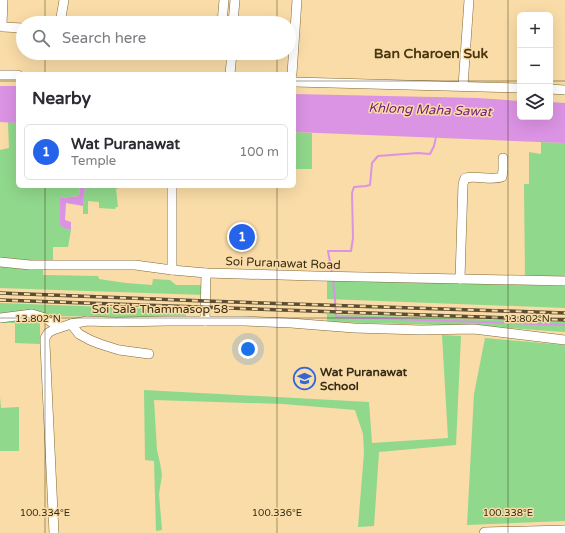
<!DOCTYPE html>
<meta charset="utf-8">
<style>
body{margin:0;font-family:"Varela Round",sans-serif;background:#f2f2f3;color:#2b2b33}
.controls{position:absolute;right:12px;top:12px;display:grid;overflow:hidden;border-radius:6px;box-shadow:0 4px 16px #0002}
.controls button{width:36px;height:36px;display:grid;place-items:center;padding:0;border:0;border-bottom:1px solid #e1e1e2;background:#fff;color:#2b2b33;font:20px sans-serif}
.you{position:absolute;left:248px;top:349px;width:14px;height:14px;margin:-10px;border:3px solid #fff;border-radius:50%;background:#1a73e8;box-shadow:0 0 0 6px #1a73e833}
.badge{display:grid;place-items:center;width:26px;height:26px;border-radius:50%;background:#2563eb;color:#fff;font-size:13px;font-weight:700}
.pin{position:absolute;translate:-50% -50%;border:2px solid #fff;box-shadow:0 1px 4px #0006}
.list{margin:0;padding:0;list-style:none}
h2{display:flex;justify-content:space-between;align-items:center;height:52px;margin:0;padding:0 16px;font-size:17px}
h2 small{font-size:13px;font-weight:400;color:#7c7c81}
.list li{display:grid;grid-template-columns:26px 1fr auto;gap:12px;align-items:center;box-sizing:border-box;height:56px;margin:0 8px 8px;padding:0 8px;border:1px solid #e1e1e2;border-radius:6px}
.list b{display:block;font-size:15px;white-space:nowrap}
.list p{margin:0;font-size:13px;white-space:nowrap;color:#7c7c81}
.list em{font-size:13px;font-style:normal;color:#7c7c81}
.icon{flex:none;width:22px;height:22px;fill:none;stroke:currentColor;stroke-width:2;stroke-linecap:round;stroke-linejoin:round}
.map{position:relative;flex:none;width:565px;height:533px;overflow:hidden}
.search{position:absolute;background:#fff;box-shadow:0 4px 16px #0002;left:16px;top:16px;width:280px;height:44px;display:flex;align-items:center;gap:10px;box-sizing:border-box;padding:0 14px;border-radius:22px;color:#7c7c81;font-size:15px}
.panel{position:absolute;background:#fff;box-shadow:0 4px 16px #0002;left:16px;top:72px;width:280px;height:116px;border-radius:6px}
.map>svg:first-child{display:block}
.green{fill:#90d88b}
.water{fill:#db93e4}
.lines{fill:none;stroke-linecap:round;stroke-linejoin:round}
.stream{stroke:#db93e4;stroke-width:2}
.minor-casing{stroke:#816836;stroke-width:10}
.tertiary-casing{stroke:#816836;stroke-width:12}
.minor{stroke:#fff;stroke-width:9}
.tertiary{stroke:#fff;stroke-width:11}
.rail-casing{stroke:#5b4d32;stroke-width:3.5}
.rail{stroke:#f9dca7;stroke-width:2;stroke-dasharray:6;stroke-linecap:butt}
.ticks{fill:none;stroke:#372c17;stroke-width:1;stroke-opacity:0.45}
.labels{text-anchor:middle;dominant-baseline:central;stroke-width:3;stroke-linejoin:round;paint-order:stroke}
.street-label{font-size:12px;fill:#372c17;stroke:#f9dca7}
.poi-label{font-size:12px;font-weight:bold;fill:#372c17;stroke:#f9dca7;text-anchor:start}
.water-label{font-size:13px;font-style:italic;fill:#721c7d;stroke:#f9dca7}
.quarter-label{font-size:14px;font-weight:bold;fill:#4a3710;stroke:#f9dca7}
.ticks-label{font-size:10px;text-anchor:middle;fill:#372c17;stroke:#f9dca7;stroke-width:3;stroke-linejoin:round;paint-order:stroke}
</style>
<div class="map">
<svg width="565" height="533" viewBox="0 0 565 533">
<rect width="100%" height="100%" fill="#f9dca7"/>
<g class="green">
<polygon points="8,122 18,123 18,186 80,186 79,196 60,198 66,229 71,230 68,247 53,247 53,262 0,260 0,150 9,148"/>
<polygon points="294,132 312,133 312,169 294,169"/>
<polygon points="541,142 565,143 565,279 525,278 524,184 529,184 529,152 541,154"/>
<polygon points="85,186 119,186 119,188 116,189 118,207 116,207 115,209 99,208 99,202 88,201 88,214 83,214 83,206"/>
<polygon points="0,266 43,268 43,275 98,276 99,279 126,283 152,285 153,279 170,280 176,285 202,285 205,295 0,288"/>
<polygon points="327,280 565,286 565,308 327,299"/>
<polygon points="0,303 186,310 186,318 53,316 40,321 40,344 15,343 15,323 0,323"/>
<polygon points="327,314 565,322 565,332 482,326 327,322"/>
<polygon points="442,335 461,336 456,445 379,452 374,526 358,527 364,453 363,434 355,410 283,404 154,400 157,450 160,463 162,475 159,494 162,530 156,531 154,461 145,460 144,390 369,402 372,443 448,438"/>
<polygon points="485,338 565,345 565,521 467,525 474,394"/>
<polygon points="0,397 1,408 19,407 19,451 0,451"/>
</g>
<g class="water">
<polygon points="0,86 18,86 18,123 0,122"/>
<polygon points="294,94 478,98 520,101 520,117 550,117 550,102 565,103 565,143 294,132"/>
<polygon points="80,186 85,186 83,206 66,203 65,220 71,222 71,230 66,229 60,225 60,198 79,196"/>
</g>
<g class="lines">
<g class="stream">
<polyline points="332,273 328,251 351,251 353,238 352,193 354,187 366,186 370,185 372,163 378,156 418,153 430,154 434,146 436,137"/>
<polyline points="333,280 335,299 336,317 565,325"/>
</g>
<defs>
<g id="minor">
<polyline points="3,0 2,25 3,27 23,28"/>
<polyline points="60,23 64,0"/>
<polyline points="222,23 224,0"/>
<polyline points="233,23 235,0"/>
<polyline points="230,74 232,53"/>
<polyline points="292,74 297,0"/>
<polyline points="0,75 18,75"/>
<polyline points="294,82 520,88"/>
<polyline points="463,86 469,0"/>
<polyline points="550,89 565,90"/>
<polyline points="172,186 172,270"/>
<polyline points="0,262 30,265 135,265 172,270 206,273 315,276 565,281"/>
<path d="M460,279L463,184L465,178C478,175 489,181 502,177L503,170V158"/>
<polyline points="0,318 32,314 45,318 59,327"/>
<polyline points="205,321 206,273"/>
<polyline points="71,324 79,334 90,340 100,344 119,350 149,354"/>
<polyline points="54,533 45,344 45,338 48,333 53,330 71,324 87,321 116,322 168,321 244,321 291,323 354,328 421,330 474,329 565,340"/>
</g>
<polyline id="tertiary" points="485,533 565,531"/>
</defs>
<use href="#minor" class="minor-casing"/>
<use href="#tertiary" class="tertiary-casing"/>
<use href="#minor" class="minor"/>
<use href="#tertiary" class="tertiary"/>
<defs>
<g id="rail">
<polyline points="0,293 205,301 565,313"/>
<polyline points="0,300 565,320"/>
</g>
</defs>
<use href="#rail" class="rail-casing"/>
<use href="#rail" class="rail"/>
</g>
<path class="ticks" d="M45,0V23M277,0V23M508,0V533M45,53V74M277,53V74M0,81H18M294,81H520M550,81H565M45,186V533M277,186V533M0,318H565"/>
<defs>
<symbol id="school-ring" viewBox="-11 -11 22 22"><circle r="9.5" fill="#f9dca7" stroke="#3367d6" stroke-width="1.5"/><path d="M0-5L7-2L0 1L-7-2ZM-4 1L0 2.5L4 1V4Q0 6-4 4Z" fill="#3367d6"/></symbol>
</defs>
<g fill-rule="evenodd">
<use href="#school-ring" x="292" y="366" width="25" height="25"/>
</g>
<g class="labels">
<g class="street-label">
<text transform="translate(283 263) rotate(2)">Soi Puranawat Road</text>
<text x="160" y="309">Soi Sala Thammasop 58</text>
</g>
<g class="poi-label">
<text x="320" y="372">Wat Puranawat<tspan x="320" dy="14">School</tspan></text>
</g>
<g class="water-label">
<text transform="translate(430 110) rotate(2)">Khlong Maha Sawat</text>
</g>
<g class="quarter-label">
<text x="431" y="53">Ban Charoen Suk</text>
</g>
</g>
<g class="ticks-label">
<text x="38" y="322">13.802°N</text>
<text x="527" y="322">13.802°N</text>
<text x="45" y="516">100.334°E</text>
<text x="277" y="516">100.336°E</text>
<text x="508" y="516">100.338°E</text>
</g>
</svg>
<div class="controls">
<button>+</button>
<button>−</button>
<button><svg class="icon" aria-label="layers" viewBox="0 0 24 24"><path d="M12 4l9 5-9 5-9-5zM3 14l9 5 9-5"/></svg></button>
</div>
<div class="you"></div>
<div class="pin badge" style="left:242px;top:237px">1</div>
<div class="search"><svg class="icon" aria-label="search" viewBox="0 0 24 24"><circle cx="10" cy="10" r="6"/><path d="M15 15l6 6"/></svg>Search here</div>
<section class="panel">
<h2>Nearby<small></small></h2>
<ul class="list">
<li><span class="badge">1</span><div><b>Wat Puranawat</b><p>Temple</p></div><em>100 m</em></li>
</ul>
</section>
</div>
